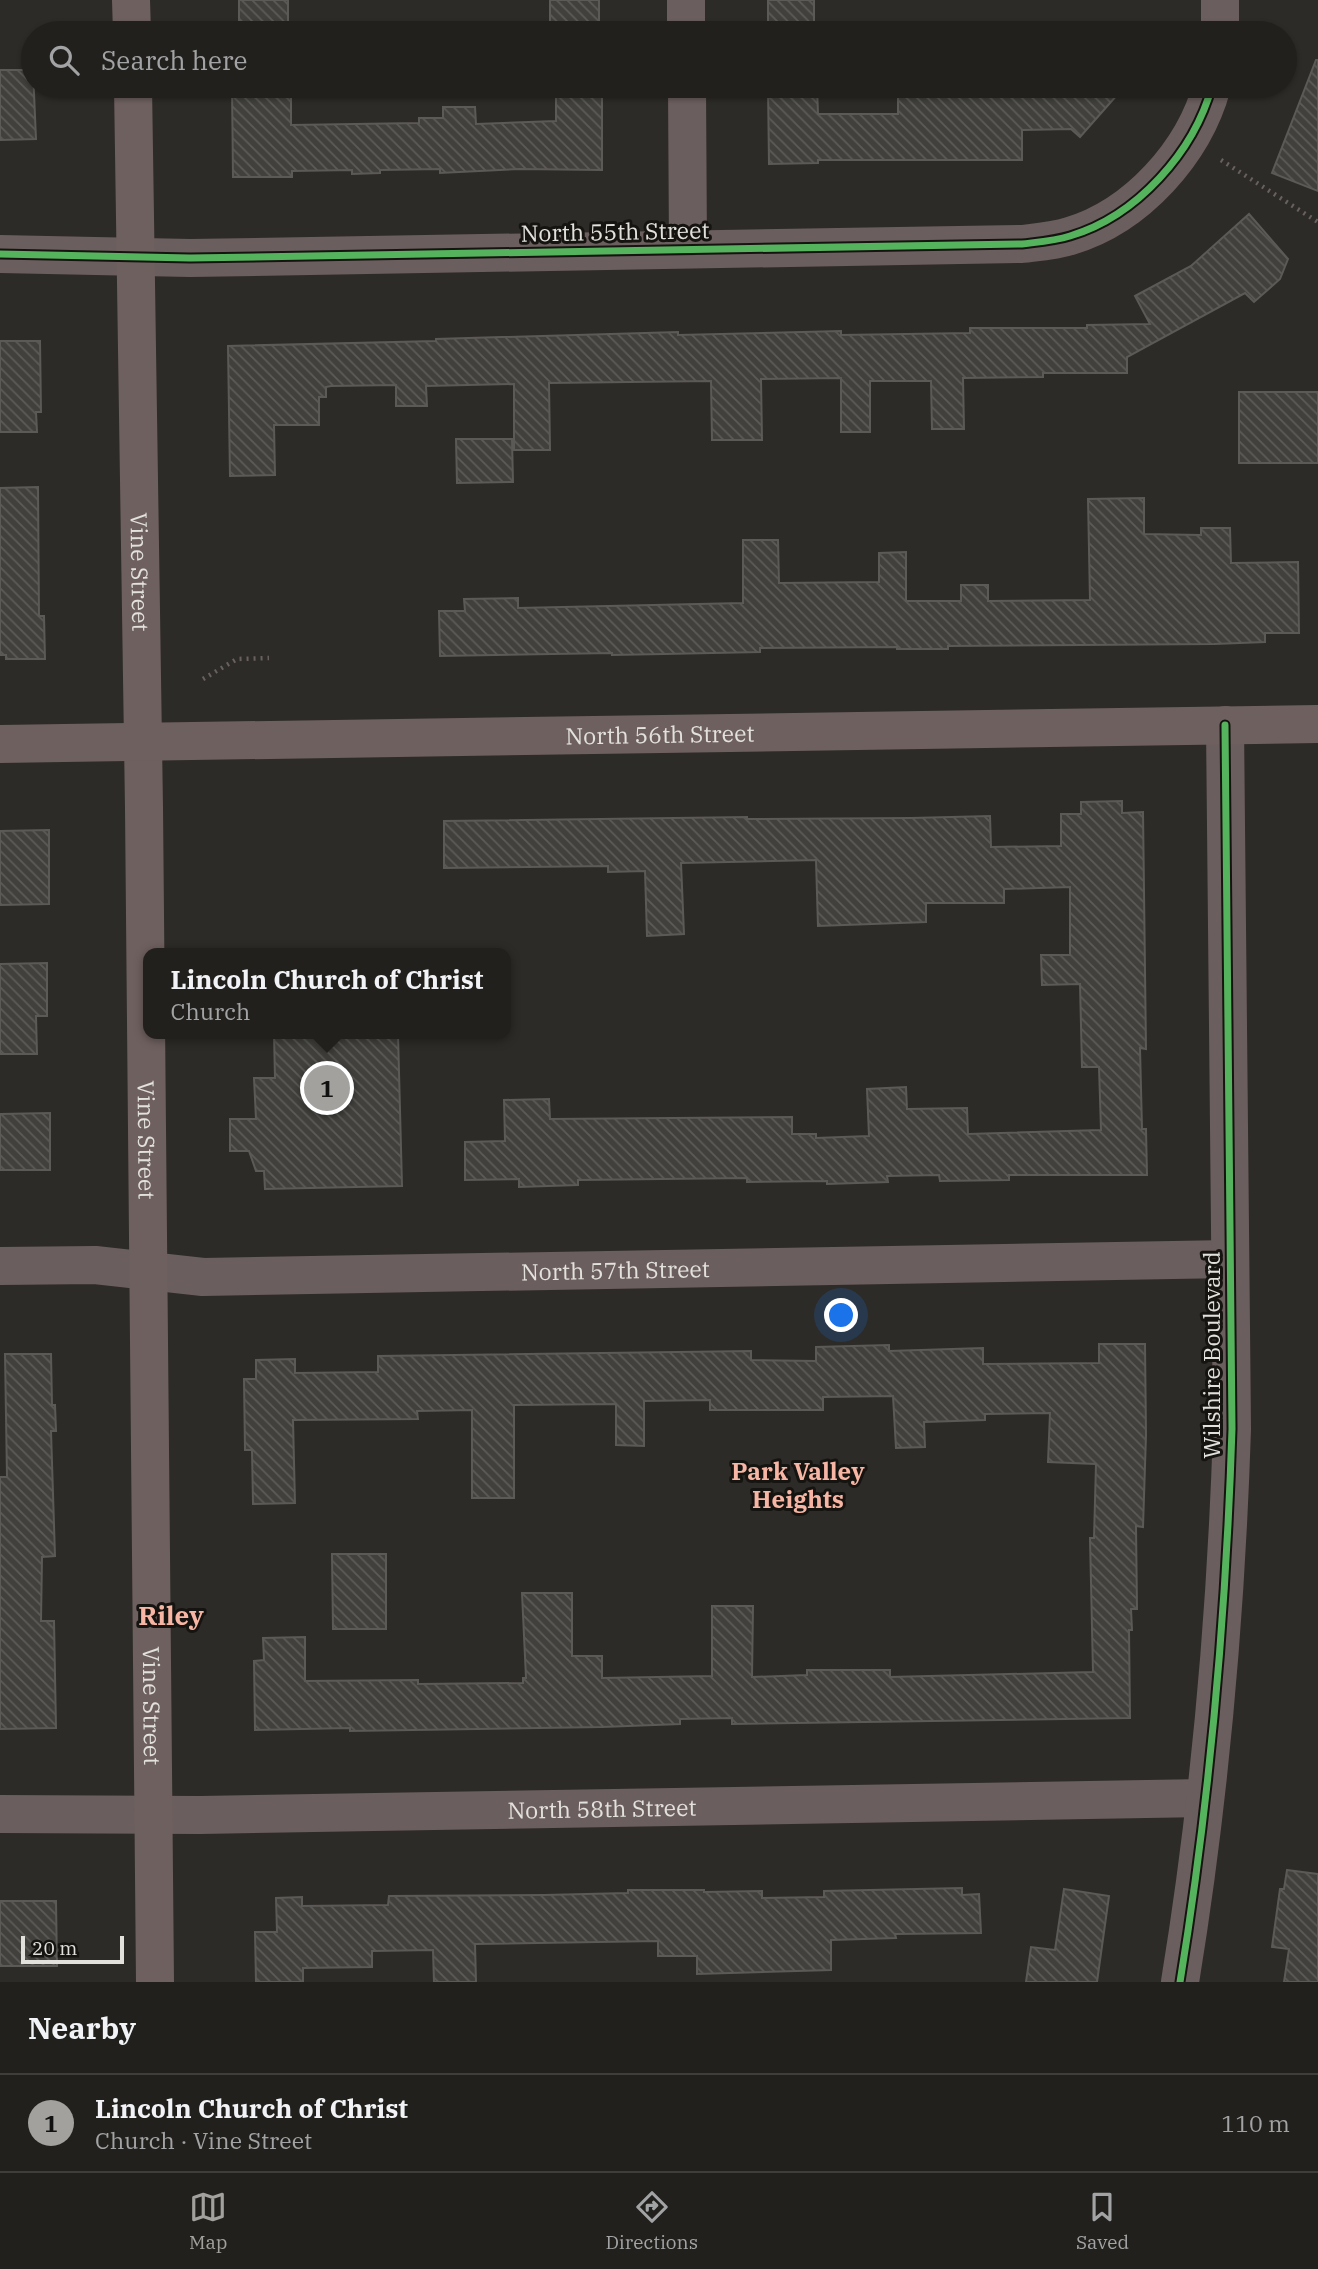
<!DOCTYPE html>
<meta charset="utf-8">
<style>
body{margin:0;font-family:"IBM Plex Serif",serif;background:#2e2d2a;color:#f1f3f6}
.scale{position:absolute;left:21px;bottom:18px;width:103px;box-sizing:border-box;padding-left:7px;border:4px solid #e3e1dc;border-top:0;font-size:19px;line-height:24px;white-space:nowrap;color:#e3e1dc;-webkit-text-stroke:5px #161411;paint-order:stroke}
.you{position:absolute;left:842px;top:1316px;width:24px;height:24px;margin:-18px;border:5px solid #fff;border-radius:50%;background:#1a73e8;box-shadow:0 0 0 10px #1a73e833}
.badge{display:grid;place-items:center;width:46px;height:46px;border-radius:50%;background:#a3a19d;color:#111;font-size:23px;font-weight:700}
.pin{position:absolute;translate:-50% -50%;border:4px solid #fff;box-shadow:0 2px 7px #0006}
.popup{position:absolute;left:143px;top:948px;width:368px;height:91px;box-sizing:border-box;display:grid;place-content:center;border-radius:14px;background:#22201d;filter:drop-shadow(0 2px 5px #0005);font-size:23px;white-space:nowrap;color:#a2a3a4}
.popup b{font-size:26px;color:#f1f3f6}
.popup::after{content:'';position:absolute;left:50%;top:100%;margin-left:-14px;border:14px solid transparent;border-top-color:#22201d}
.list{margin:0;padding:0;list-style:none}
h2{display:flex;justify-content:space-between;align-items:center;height:91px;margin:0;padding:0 28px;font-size:30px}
h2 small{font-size:23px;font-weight:400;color:#a2a3a4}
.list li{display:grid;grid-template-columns:46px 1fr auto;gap:21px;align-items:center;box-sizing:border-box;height:98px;padding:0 28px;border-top:2px solid #3f3e3b}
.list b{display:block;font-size:26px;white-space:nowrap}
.list p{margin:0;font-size:23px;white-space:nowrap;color:#a2a3a4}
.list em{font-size:23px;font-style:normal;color:#a2a3a4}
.icon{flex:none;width:38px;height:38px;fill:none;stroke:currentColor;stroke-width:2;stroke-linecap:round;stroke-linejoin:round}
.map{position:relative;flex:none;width:1318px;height:1982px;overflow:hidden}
.search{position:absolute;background:#22201d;box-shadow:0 2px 5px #0004;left:21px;right:21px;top:21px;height:77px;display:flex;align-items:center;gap:18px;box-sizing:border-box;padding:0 24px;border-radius:38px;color:#a2a3a4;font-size:26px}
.sheet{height:189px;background:#22201d}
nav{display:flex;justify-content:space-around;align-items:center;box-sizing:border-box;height:98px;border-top:2px solid #3f3e3b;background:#22201d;font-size:19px;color:#a2a3a4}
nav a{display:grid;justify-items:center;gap:4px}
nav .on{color:#a3a19d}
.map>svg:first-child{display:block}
.building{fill:url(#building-back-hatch);stroke:#5c5a57;stroke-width:2}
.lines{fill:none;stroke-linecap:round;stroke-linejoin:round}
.path{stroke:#68615f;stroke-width:4.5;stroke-dasharray:2 5;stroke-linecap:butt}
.street{stroke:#6b5e5e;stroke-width:38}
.secondary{stroke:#6e605f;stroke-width:38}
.cycleway-casing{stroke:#161411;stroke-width:11}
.cycleway{stroke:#56b35d;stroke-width:7}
.labels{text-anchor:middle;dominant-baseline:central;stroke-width:6;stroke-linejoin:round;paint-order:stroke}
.street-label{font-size:23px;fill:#e3e1dc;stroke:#161411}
.neighbourhood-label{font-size:24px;font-weight:bold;fill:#f7b6a4;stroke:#161411}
.quarter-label{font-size:26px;font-weight:bold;fill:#f7b6a4;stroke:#161411}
</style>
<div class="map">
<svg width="1318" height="1982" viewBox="0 0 1318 1982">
<defs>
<pattern id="building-back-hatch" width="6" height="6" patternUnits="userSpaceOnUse" patternTransform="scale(1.75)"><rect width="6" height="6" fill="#41403c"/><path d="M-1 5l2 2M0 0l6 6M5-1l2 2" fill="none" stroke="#5c5b58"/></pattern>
</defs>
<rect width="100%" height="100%" fill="#2d2b27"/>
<g class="building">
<rect x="239" y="0" width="49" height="33"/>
<polygon points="550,0 599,0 599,27 550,28"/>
<rect x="768" y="0" width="46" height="29"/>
<polygon points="1316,60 1318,60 1318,191 1272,173"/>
<polygon points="0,70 33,70 36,139 0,140"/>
<polygon points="232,86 291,86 291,125 419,123 419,118 443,118 443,107 475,107 476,124 556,121 556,86 602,86 602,170 519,169 440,173 440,169 380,170 380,173 352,174 352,170 292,171 292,177 233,177"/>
<polygon points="776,86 817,86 818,114 898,114 898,86 938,86 938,91 1060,91 1065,86 1125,86 1080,137 1071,129 1022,130 1022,160 818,160 818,163 769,164 768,87"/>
<polygon points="1249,214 1288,259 1280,279 1254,302 1245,293 1127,357 1127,373 1043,373 1043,377 963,378 964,429 932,429 931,381 870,381 870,432 841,432 841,378 761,379 762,440 712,440 711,381 549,383 550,450 514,450 514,384 426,386 427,406 396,406 396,385 331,386 326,387 326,397 319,397 319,425 274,425 275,475 230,476 228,346 436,341 436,339 678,332 678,335 841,331 841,335 970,333 970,328 1087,328 1087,325 1150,324 1135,296 1191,266"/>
<polygon points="0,341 40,341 41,412 36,412 37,432 0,432"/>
<rect x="1239" y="392" width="79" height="71"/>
<polygon points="456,439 512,439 513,482 457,483"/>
<polygon points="38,487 39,616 44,616 45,659 6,659 6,655 0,655 0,488"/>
<polygon points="1144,498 1144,534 1201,535 1201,528 1230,528 1231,563 1298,562 1299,633 1265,633 1265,642 1214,644 948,646 948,649 897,649 897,647 760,648 760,652 664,654 612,655 612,653 440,656 439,611 465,611 464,599 518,598 518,608 743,603 743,540 778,540 779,583 879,582 879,553 906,552 906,601 961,601 961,585 988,585 988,601 1090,600 1088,499"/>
<polygon points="1122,801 1122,813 1143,812 1146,1049 1140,1048 1142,1129 1146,1129 1147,1175 1009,1175 1009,1180 940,1181 939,1175 887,1176 888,1182 827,1184 827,1181 747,1182 747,1178 578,1180 578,1185 519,1187 519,1179 465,1180 465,1142 505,1141 504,1100 549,1099 550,1119 792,1117 792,1134 816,1134 816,1138 869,1136 867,1089 906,1087 907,1109 967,1108 968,1134 1101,1130 1099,1067 1082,1067 1080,984 1042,985 1041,955 1070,955 1070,887 1004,889 1004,903 926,903 926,922 818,926 816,860 681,863 684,934 647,936 645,871 608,872 608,866 444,868 444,821 747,817 747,819 911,818 990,816 991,847 1061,846 1061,814 1081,814 1081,802"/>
<polygon points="49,830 49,904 0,905 0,831"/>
<polygon points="47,963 47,1016 36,1016 37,1054 0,1054 0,964"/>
<polygon points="274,1034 398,1034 402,1186 265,1189 264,1171 256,1171 249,1151 230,1151 230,1119 256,1119 254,1078 275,1078"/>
<polygon points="50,1113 50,1170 0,1170 0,1114"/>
<polygon points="1099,1344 1145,1344 1146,1435 1143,1527 1136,1526 1137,1609 1131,1609 1132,1630 1129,1630 1130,1718 732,1724 732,1718 680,1719 680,1724 602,1727 350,1731 350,1728 255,1730 254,1661 264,1660 263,1638 305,1637 305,1681 418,1680 418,1684 523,1683 523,1678 526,1678 522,1593 572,1593 572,1656 602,1656 602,1678 712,1676 712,1606 753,1606 752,1677 807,1675 807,1670 890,1670 890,1677 1093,1672 1090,1538 1094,1538 1096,1464 1048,1462 1050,1413 985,1414 985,1420 924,1422 925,1447 896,1448 893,1396 823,1397 823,1410 710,1410 710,1400 644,1401 644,1446 616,1445 616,1404 514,1405 514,1498 472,1498 472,1410 417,1411 418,1419 293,1420 295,1503 253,1504 252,1450 245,1450 244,1379 256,1379 256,1360 295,1359 295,1373 378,1372 378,1356 751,1351 751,1360 816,1361 816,1347 889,1345 889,1351 983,1348 983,1364 1099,1363"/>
<polygon points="5,1354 51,1354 52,1405 55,1405 56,1431 51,1431 55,1556 42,1557 41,1621 54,1621 56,1728 0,1729 0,1477 7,1477"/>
<polygon points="332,1554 386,1554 386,1629 333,1629"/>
<polygon points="1287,1870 1318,1874 1318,1982 1284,1982 1289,1949 1272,1947 1280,1889 1284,1889"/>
<polygon points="962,1888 962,1895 979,1894 981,1933 895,1934 896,1938 831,1940 831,1970 697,1974 697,1956 658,1956 658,1941 475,1944 476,1982 434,1982 433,1950 372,1951 372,1967 303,1968 303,1982 256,1982 255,1932 277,1932 276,1898 302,1897 302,1906 388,1905 389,1896 544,1895 628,1893 628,1890 704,1890 704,1892 762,1891 762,1898 824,1897 824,1891"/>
<polygon points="1064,1889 1109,1896 1097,1982 1026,1982 1031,1947 1055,1950"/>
<polygon points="0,1901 56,1901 57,1966 0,1966"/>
</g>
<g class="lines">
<g class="path">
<polyline points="1221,160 1318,222"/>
<polyline points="203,679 237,659 269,658"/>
</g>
<g class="street">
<polyline points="686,0 686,33"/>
<polyline points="1220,0 1220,33"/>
<polyline points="687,86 688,249"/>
<path d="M0,254L190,258L1022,244C1038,242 1054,241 1070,236C1137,216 1194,152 1212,86"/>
<path id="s1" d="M0,1266L95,1265L203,1277L1230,1259"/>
<path id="s2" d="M0,1814L200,1815L1205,1798"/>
<path d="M1180,1982C1210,1799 1226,1615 1232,1429L1225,725"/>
</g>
<g class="secondary">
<polyline points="131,0 132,33"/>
<path id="s3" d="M133,86L144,808L155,1982"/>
<path id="s4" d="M0,744L1318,724"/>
</g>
<defs>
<g id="cycleway">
<path d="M0,254L190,258L1022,244C1038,242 1054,241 1070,236C1137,216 1194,152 1212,86"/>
<path d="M1180,1982C1210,1799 1226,1615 1232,1429L1225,725"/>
</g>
</defs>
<use href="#cycleway" class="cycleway-casing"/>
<use href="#cycleway" class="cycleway"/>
</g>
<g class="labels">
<g class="street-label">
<text transform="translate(615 231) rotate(-1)">North 55th Street</text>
<text stroke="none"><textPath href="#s3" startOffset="486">Vine Street</textPath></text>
<text stroke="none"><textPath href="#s4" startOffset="660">North 56th Street</textPath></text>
<text stroke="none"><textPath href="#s3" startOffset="1054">Vine Street</textPath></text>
<text stroke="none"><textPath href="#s1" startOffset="616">North 57th Street</textPath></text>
<text transform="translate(1211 1355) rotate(-90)">Wilshire Boulevard</text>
<text stroke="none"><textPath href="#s3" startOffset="1620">Vine Street</textPath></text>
<text stroke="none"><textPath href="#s2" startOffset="602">North 58th Street</textPath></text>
</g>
<g class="neighbourhood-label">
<text x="798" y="1471">Park Valley<tspan x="798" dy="28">Heights</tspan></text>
</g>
<g class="quarter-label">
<text x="171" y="1615">Riley</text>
</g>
</g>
</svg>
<div class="scale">20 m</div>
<div class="you"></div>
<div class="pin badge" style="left:327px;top:1088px">1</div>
<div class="popup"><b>Lincoln Church of Christ</b>Church</div>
<div class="search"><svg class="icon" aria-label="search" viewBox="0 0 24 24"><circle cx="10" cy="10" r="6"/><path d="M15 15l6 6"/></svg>Search here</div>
</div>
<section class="sheet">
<h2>Nearby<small></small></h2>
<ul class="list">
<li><span class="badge">1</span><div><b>Lincoln Church of Christ</b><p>Church · Vine Street</p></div><em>110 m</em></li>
</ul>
</section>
<nav>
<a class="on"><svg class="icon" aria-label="map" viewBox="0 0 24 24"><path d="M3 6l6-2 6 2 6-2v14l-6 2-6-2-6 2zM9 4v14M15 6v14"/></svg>Map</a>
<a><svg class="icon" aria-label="directions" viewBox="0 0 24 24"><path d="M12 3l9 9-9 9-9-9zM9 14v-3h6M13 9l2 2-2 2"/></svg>Directions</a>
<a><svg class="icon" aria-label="saved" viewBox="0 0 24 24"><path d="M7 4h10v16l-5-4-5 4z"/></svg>Saved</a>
</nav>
